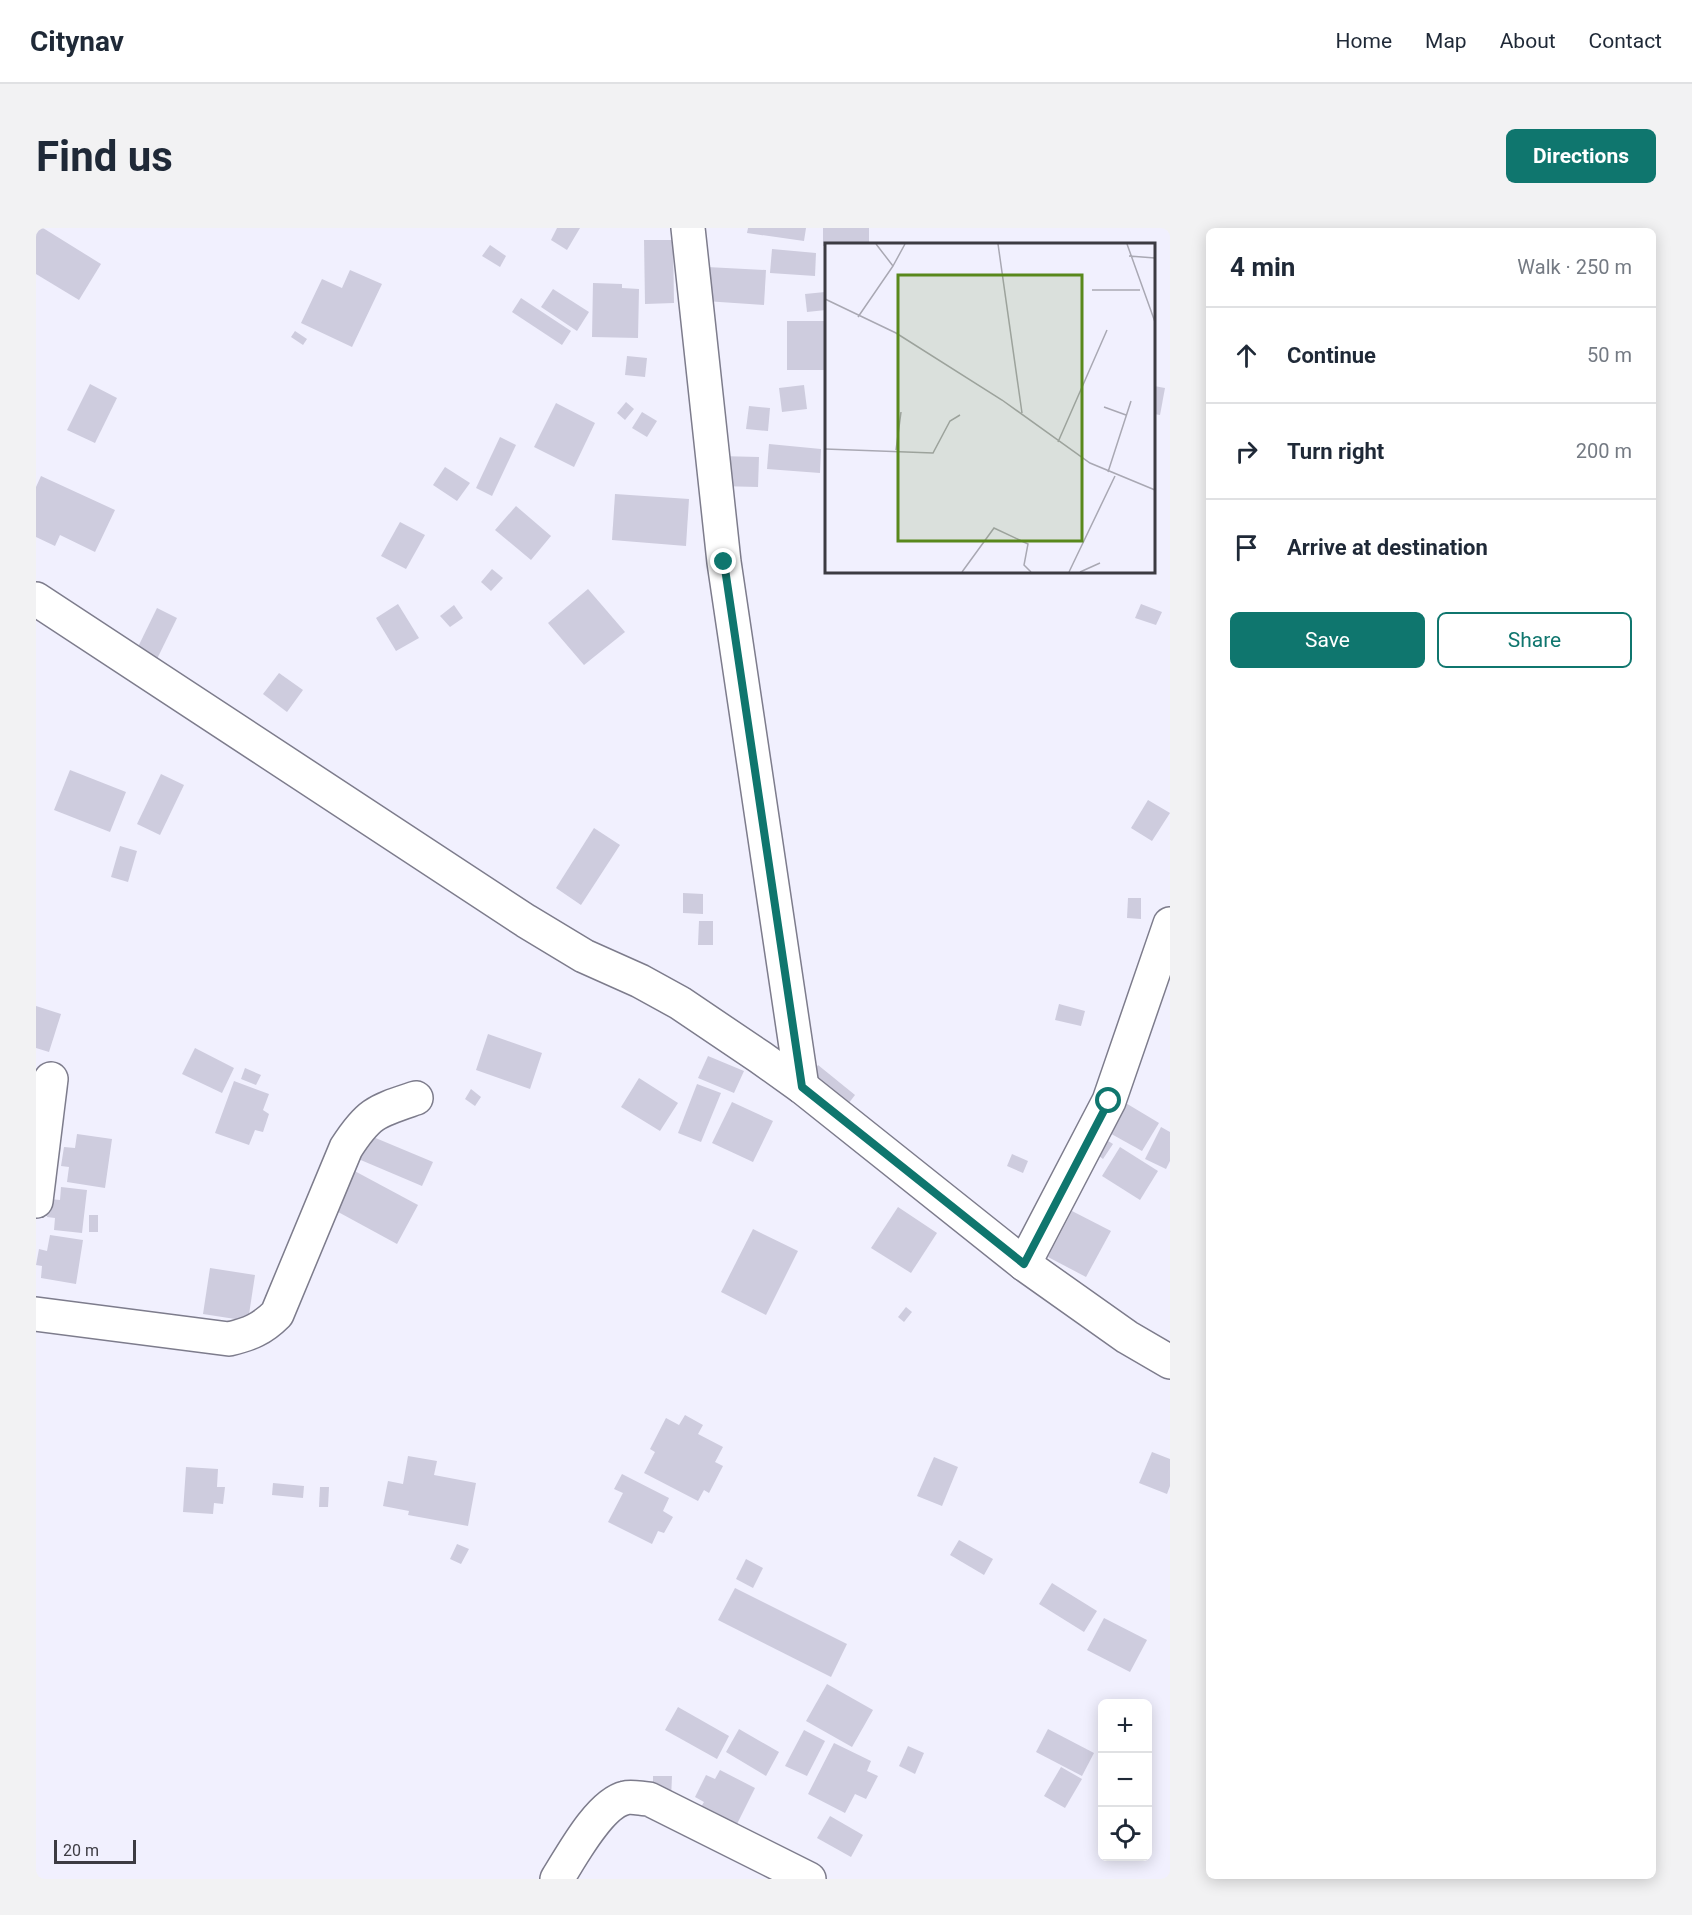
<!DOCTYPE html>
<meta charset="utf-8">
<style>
body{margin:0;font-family:Roboto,sans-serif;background:#f2f2f3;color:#1f2937}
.controls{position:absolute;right:18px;bottom:18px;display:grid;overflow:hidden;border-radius:9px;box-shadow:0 3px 15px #0003}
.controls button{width:54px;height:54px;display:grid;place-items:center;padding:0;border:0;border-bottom:2px solid #e0e1e3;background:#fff;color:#1f2937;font:30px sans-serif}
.scale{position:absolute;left:18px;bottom:15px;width:82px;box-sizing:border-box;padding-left:6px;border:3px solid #3c3b42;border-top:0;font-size:16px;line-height:21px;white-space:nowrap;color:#3c3b42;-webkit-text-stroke:4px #f1f0fe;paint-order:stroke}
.stop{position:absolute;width:18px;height:18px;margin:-14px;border:4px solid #0f766e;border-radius:50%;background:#fff}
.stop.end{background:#0f766e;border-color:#fff;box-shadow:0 2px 6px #0008}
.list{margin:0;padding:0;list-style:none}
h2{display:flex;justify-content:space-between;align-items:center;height:78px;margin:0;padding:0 24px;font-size:26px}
h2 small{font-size:20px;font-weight:400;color:#747a83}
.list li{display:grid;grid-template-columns:39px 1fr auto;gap:18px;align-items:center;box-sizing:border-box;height:96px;padding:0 24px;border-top:2px solid #e0e1e3}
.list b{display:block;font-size:22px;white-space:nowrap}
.list em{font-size:20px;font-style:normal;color:#747a83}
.actions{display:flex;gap:12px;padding:18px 24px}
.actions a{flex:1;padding:14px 0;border:2px solid #0f766e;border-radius:9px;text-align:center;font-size:21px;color:#0f766e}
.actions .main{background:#0f766e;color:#fff}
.icon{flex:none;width:33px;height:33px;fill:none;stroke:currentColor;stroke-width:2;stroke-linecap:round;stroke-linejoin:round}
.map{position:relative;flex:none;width:1134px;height:1651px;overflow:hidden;border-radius:9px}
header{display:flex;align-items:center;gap:36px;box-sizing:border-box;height:84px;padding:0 30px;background:#fff;border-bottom:2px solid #e0e1e3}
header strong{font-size:28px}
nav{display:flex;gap:33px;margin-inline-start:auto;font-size:21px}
.intro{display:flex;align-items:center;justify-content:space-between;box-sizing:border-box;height:144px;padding:0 36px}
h1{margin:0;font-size:42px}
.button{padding:15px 27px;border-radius:9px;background:#0f766e;color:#fff;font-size:21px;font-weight:700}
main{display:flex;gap:36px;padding:0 36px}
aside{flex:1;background:#fff;border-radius:9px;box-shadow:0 3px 15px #0003}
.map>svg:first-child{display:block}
.building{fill:#ceccde}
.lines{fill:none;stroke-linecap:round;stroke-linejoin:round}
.minor-casing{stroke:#7d7c8c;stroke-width:36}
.minor{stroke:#fff;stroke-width:33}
.route{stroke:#0f766e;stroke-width:8}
.inset-road{fill:none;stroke:#a9a8b3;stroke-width:1.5}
.view{fill:#59881c;fill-opacity:0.15;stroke:#59881c;stroke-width:3}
.inset-edge{fill:none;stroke:#3c3b42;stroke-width:3}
</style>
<header>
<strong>Citynav</strong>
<nav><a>Home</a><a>Map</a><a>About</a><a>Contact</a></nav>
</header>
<div class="intro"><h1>Find us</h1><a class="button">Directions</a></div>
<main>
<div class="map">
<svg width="1134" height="1651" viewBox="0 0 1134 1651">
<rect width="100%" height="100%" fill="#f1f0fe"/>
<g class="building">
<polygon points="0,0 7,0 65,36 43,72 0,46"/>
<polygon points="521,0 544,0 531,22 515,12"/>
<polygon points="712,0 770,0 768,13 711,5"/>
<polygon points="787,0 833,0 833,16 787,18"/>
<polygon points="608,12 637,12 638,75 609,76"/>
<polygon points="454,17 470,28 464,39 446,28"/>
<polygon points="736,21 780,25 779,48 734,45"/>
<polygon points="671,39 730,42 728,77 669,73"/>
<polygon points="314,42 346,56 316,119 265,95 286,51 306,60"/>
<polygon points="557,55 586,56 586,60 603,61 602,110 556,109"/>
<polygon points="517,61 553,84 541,103 505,79"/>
<polygon points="789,64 790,82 771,84 769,66"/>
<polygon points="485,70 535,103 526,117 476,84"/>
<rect x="751" y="93" width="39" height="49"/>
<polygon points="259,103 271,111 267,117 255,109"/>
<polygon points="591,128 611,130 609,149 589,147"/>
<polygon points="54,156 81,170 59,215 31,202"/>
<polygon points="768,157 771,181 746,184 743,160"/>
<polygon points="1118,158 1129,160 1124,187 1118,186"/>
<polygon points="590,174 598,181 589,192 581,185"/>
<polygon points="520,175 559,195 538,239 498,219"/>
<polygon points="713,178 734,180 732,203 710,201"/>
<polygon points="606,184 621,193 611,209 596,200"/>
<polygon points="464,209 480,217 456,268 440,260"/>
<polygon points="733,216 785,221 784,245 731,241"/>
<polygon points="683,228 723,229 722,259 682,258"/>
<polygon points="409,239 434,255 421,273 397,257"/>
<polygon points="5,248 79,282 59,324 24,307 19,318 0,309 0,259"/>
<polygon points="579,266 653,271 650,318 576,312"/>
<polygon points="480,278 515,308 495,332 459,302"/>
<polygon points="364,294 389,307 370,341 345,328"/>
<polygon points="456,341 467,350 455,363 445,354"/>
<polygon points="552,361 589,404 548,437 512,395"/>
<polygon points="362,376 383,410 360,423 340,390"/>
<polygon points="1105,376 1126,384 1120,397 1099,390"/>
<polygon points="418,377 427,390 414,399 404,388"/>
<polygon points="121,380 141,390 121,431 101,421"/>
<polygon points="243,445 267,462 251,484 227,466"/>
<polygon points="34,542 90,564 74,604 18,582"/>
<polygon points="125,546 148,557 124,607 101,596"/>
<polygon points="1112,572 1134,585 1116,613 1095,600"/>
<polygon points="558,600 584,617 545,677 520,660"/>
<polygon points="84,618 101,623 92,654 75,649"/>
<polygon points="647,665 667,666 667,686 647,685"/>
<polygon points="1092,670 1105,670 1105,691 1091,690"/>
<polygon points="663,693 677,693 677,717 662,717"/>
<polygon points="1023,776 1049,783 1045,798 1019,792"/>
<polygon points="0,778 25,786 13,824 0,820"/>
<polygon points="452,806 506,825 494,861 440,842"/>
<polygon points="159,820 198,840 186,865 146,846"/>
<polygon points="672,828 708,843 698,865 662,850"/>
<polygon points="782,837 819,867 809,880 772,850"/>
<polygon points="209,840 225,847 220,857 205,851"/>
<polygon points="603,850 642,875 624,903 585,879"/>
<polygon points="198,853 233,866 227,882 233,886 227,904 219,902 213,917 179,905"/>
<polygon points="661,856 685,865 665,914 642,905"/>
<polygon points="435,861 445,869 439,878 429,871"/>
<polygon points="696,874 737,893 717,934 676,915"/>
<polygon points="1088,874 1123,895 1106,923 1070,903"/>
<polygon points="1125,899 1134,904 1134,933 1130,941 1109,931"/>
<polygon points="41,906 76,911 69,960 31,954 33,939 25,938 28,919 39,920"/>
<polygon points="330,906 397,934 386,958 320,930"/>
<polygon points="1064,908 1077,916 1067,931 1055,922"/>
<polygon points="1084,919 1122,943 1104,972 1066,948"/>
<polygon points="976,926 992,933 987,945 971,938"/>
<polygon points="313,940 382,977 361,1016 293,979"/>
<polygon points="25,959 51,962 46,1005 18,1002 19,990 11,989 13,971 24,972"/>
<polygon points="862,979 901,1005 875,1045 835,1020"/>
<polygon points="1036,983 1075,1003 1050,1049 1012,1029"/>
<rect x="53" y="987" width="9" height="17"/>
<polygon points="717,1001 762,1023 730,1087 685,1064"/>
<polygon points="14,1007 47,1012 40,1056 5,1050 6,1038 0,1037 3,1021 11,1023"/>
<polygon points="174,1040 219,1047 212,1093 167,1086"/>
<polygon points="870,1079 876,1084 868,1094 862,1089"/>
<polygon points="649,1187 667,1197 662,1206 687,1219 679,1234 687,1238 673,1265 668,1262 662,1273 608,1245 619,1224 614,1221 630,1190 643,1197"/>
<polygon points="1116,1224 1134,1231 1134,1258 1131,1266 1103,1255"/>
<polygon points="372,1228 401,1233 398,1247 440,1255 432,1298 372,1287 373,1283 347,1278 352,1253 367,1256"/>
<polygon points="898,1229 922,1239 906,1278 881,1268"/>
<polygon points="150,1239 182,1241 181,1259 189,1259 187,1276 178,1275 177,1286 147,1284"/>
<polygon points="586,1246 633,1270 627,1283 637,1289 628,1305 622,1303 616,1316 572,1294 587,1265 578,1261"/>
<polygon points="237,1255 268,1258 267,1270 236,1267"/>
<polygon points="284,1259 293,1259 292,1279 283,1279"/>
<polygon points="923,1312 957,1331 948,1347 914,1327"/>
<polygon points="421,1316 433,1321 425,1336 414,1331"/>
<polygon points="710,1331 727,1340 717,1360 700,1351"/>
<polygon points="1016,1355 1061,1383 1048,1404 1003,1376"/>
<polygon points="699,1360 811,1416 795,1449 682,1392"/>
<polygon points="1068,1390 1111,1412 1094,1444 1051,1422"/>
<polygon points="791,1456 837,1482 816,1519 770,1493"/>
<polygon points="642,1479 693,1508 681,1531 629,1502"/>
<polygon points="703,1501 743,1524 730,1548 690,1524"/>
<polygon points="1012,1501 1058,1525 1046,1548 1000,1524"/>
<polygon points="768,1502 789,1513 771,1548 749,1538"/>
<polygon points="798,1515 835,1533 831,1543 842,1548 830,1571 819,1566 809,1585 772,1566"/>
<polygon points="872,1518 888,1525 879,1546 863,1538"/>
<polygon points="1025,1539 1046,1551 1029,1580 1008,1568"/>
<polygon points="684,1542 719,1560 698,1602 662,1584 668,1574 659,1569 670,1547 679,1551"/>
<polygon points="617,1548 636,1548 635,1571 617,1571"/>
<polygon points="794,1588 827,1607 815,1629 781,1610"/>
</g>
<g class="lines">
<defs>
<g id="minor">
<polyline points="652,0 688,334 766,859"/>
<polyline points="0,371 490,693 548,728 604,753 644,775 724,829 766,859 988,1036 1091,1109 1134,1134"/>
<polyline points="0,973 15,851"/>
<polyline points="988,1036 1073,873 1134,696"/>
<path d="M0,1086L193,1111C214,1106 226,1101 241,1086L310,920C333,884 341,883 380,870"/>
<path d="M521,1651C535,1629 563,1576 589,1570C596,1568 606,1571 613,1571L773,1651"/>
</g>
</defs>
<use href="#minor" class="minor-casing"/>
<use href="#minor" class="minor"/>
</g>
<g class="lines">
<polyline class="route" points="688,334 766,859 988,1036 1073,873"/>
</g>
<g transform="translate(789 15)">
<rect width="330" height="330" fill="#f1f0fe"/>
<path class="inset-road" d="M173,1L197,170M302,1L330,79M304,13L330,15M68,23L80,1M267,47H315M0,56L71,90L177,157L265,220L330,247M33,74L68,23L51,1M279,164L301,172M233,199L282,87M0,206L108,210L125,178L135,172M71,207L76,169M283,229L306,158M137,329L169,285L203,301L199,322L206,329M244,329L290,233M255,329L275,320"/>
<path class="view" d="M73,32H257V298H73Z"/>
<rect width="330" height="330" class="inset-edge"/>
</g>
</svg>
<div class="controls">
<button>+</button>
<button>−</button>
<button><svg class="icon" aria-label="locate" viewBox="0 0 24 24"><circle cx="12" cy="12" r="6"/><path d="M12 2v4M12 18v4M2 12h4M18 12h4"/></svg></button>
</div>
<div class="scale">20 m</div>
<div class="stop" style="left:1073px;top:873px"></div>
<div class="stop end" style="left:688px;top:334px"></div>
</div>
<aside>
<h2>4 min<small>Walk · 250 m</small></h2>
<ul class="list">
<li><svg class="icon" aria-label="ahead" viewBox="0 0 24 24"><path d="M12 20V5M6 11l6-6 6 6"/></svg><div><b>Continue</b></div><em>50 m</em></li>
<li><svg class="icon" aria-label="right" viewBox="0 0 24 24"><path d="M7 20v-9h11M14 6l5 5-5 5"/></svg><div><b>Turn right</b></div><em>200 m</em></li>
<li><svg class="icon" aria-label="arrive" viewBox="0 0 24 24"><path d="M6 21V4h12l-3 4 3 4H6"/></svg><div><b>Arrive at destination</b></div></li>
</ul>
<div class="actions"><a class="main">Save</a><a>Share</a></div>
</aside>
</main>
